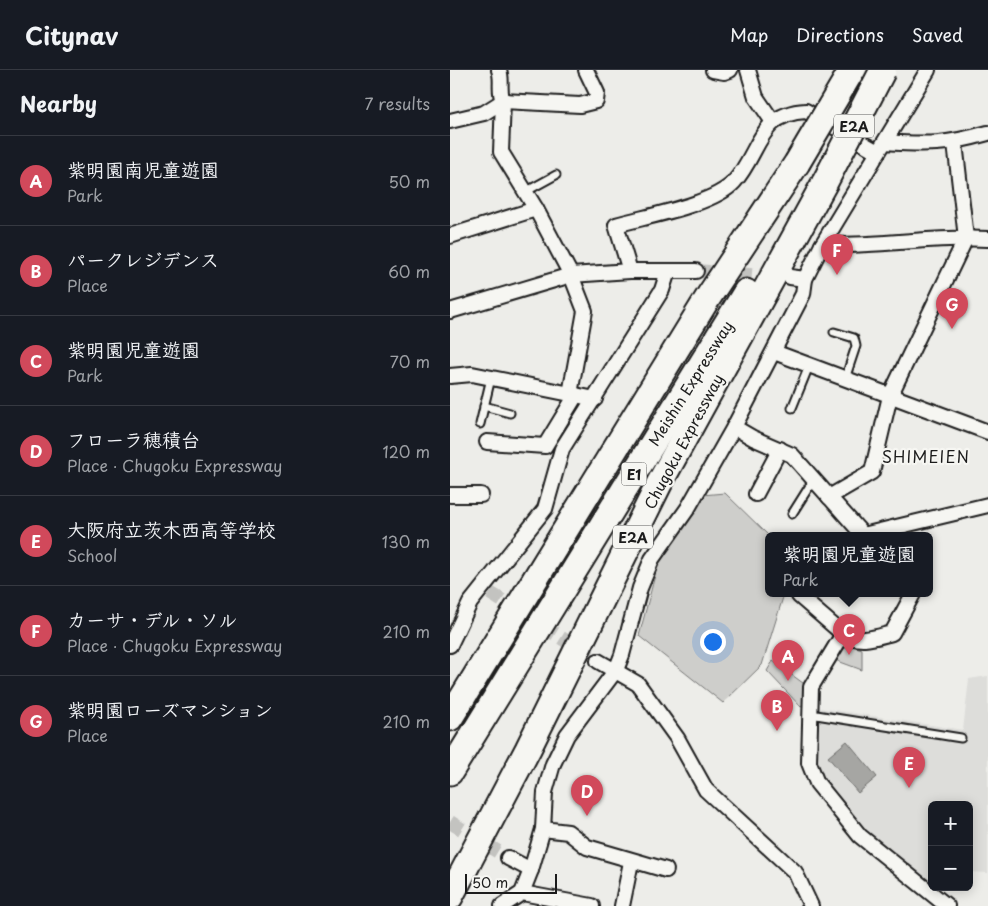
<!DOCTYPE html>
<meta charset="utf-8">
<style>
body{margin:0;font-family:"Playpen Sans","Klee One",sans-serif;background:#20242c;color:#f1f3f6}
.controls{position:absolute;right:15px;bottom:15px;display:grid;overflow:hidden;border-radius:8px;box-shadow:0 2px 12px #0003}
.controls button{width:45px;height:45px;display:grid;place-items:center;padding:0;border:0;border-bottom:1px solid #363941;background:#171b24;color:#f1f3f6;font:25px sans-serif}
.scale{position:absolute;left:15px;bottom:12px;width:92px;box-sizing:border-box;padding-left:5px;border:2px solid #1c1c1c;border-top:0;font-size:14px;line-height:18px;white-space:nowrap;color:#1c1c1c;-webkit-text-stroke:4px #f6f6f2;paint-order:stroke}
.you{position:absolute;left:262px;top:571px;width:18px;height:18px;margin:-12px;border:4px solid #fff;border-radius:50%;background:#1a73e8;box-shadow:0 0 0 8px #1a73e833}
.badge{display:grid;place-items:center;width:32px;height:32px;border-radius:50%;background:#d1495b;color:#fff;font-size:16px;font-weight:700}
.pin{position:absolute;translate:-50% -41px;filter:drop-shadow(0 1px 2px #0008)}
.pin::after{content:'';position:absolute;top:26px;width:18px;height:15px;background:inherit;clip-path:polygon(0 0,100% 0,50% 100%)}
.popup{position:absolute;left:315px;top:462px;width:168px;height:65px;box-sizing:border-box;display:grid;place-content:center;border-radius:8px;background:#171b24;filter:drop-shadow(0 1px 4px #0005);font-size:16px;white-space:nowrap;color:#9ea1a6}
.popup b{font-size:19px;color:#f1f3f6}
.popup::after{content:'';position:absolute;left:50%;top:100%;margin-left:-10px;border:10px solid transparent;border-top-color:#171b24}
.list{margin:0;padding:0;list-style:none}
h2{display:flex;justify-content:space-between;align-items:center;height:65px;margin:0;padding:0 20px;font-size:21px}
h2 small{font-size:16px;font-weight:400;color:#9ea1a6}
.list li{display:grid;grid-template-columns:32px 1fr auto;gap:15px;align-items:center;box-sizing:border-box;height:90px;padding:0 20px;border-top:1px solid #363941}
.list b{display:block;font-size:19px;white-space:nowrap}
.list p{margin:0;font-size:16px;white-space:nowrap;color:#9ea1a6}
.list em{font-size:16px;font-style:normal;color:#9ea1a6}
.map{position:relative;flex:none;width:538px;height:836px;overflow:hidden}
header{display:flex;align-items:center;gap:30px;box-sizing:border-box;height:70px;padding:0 25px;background:#171b24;border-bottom:1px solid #363941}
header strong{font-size:24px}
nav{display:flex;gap:28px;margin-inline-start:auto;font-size:18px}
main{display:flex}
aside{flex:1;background:#171b24}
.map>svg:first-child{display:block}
.built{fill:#ddddda}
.green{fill:#cececb;stroke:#757574}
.water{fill:#a6a6a3;stroke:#6f6f6d}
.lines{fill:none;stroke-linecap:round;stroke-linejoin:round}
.minor-tunnel{stroke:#c3c3c0;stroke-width:14;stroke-dasharray:14 7;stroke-linecap:butt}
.service-casing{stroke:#1c1c1c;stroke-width:11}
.minor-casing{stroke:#1c1c1c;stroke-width:18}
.motorway-casing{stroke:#1c1c1c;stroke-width:29}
.service{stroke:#f6f6f2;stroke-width:7}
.minor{stroke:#f6f6f2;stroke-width:14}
.motorway{stroke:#f6f6f2;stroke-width:25}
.motorway-bridge-casing{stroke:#1c1c1c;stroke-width:29;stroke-linecap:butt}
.motorway-bridge{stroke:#f6f6f2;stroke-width:25}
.labels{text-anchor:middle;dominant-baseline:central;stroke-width:4.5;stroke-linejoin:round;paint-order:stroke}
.shield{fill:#f6f6f2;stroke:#5d5d5c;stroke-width:1}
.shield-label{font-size:14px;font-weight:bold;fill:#1c1c1c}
.street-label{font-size:15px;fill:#1c1c1c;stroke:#f6f6f2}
.neighbourhood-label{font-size:16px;letter-spacing:1px;fill:#1c1c1c;stroke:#f6f6f2}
</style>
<header>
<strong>Citynav</strong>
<nav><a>Map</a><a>Directions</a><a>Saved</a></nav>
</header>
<main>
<aside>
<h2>Nearby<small>7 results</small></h2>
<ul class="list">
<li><span class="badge">A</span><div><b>紫明園南児童遊園</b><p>Park</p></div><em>50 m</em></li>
<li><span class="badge">B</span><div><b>パークレジデンス</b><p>Place</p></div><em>60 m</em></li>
<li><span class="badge">C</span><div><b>紫明園児童遊園</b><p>Park</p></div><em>70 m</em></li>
<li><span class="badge">D</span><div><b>フローラ穂積台</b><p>Place · Chugoku Expressway</p></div><em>120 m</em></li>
<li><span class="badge">E</span><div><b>大阪府立茨木西高等学校</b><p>School</p></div><em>130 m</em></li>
<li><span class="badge">F</span><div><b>カーサ・デル・ソル</b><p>Place · Chugoku Expressway</p></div><em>210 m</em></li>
<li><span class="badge">G</span><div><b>紫明園ローズマンション</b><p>Place</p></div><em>210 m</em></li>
</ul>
</aside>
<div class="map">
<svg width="538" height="836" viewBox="0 0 538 836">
<rect width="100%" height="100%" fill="#edede9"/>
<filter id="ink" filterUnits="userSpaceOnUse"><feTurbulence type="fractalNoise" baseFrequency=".02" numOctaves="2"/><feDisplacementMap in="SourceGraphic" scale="10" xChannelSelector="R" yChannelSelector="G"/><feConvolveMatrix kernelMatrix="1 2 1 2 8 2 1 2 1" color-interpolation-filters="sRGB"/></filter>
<g filter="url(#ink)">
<polygon class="built" points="538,606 538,803 519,802 519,735 482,735 482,813 421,764 365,702 364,637 513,660 519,609"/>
<g class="green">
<polygon points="275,423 319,466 319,524 334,524 312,595 273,633 189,566 208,494 252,425"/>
<polygon points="402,576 412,579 412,600 385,590 389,580"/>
<polygon points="323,591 357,616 354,635 351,637 317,601"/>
</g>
<polygon class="water" points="397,671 427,707 408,723 378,687"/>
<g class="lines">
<g class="minor-tunnel">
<polyline points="246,201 327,207"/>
<polyline points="40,523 148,591"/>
<polyline points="0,752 58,788"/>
</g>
<defs>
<g id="service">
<polyline points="75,122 106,105"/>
<polyline points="384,262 404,268 406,276 395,309"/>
<polyline points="34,336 60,343"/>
<polyline points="342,338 359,296"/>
<polyline points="30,354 41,308"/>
<polyline points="342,444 364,409"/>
<polyline points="360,644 511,668"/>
</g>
<g id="minor">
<path d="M49,0C53,10 48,20 53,31L51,82L86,139L121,205L135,241L120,324"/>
<polyline points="263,0 274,2 280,0"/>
<polyline points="298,0 306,27 323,52"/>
<polyline points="0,51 34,43 53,31 130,35 146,31 147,23 136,0"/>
<path d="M435,72C477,75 496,75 538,63"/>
<polyline points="0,166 86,139"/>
<polyline points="372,175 478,0"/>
<path d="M180,201L166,155C197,146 263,135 284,112C310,83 308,43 356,41L428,82"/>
<polyline points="340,207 355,209"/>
<polyline points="0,241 121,205 180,201 246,201"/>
<polyline points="324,282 538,362"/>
<polyline points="0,306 22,304 145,329"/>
<polyline points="284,357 303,368 342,385 414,466"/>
<polyline points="37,372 95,376 126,325"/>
<polyline points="306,424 330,379"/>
<polyline points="0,425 31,425"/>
<polyline points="379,427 422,402 440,326 516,168 505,73"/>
<polyline points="413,465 538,435"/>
<path d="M463,524L442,563C423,568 411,573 393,564L361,617L359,693L367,713L410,766L497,836"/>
<polyline points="349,526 393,564"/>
<polyline points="0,575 20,533 95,439 112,379 212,220 218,201"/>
<polyline points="148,591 188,614 227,668 256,720 345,802 361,836"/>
<polyline points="93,759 118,762 137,777 216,800"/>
<polyline points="58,788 81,800"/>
<polyline points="72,823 142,836"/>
<path d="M52,836L72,823L81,800L93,759L95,722L103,694L117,665L166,600L172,585L190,518L202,489L238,438L284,357L353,224L355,209L372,175C428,177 483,166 538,169"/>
<polyline points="172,836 181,792"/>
</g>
<g id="motorway">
<polyline points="0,648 259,226 347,93"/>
<polyline points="0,702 296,222"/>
<polyline points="0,827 78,679 209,414 375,112"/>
</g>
</defs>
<use href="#service" class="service-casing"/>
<use href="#minor" class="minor-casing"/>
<use href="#motorway" class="motorway-casing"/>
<use href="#service" class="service"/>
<use href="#minor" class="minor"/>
<use href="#motorway" class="motorway"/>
<defs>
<g id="motorway-bridge">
<polyline points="347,93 402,0"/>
<polyline points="375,112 433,0"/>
</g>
</defs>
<use href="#motorway-bridge" class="motorway-bridge-casing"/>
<use href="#motorway-bridge" class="motorway-bridge"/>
</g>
</g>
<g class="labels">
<g class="shield">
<rect x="384" y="44.5" width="40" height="23" rx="4"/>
<rect x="171.5" y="392.5" width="25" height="23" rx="4"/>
<rect x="163" y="455.5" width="40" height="23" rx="4"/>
</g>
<g class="shield-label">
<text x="404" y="56">E2A</text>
<text x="184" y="404">E1</text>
<text x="183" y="467">E2A</text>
</g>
<g class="street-label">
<text transform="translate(240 313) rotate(-58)">Meishin Expressway</text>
<text transform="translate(233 371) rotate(-62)">Chugoku Expressway</text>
</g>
<g class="neighbourhood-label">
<text x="476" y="386">SHIMEIEN</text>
</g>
</g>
</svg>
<div class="controls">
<button>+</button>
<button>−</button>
</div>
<div class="scale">50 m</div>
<div class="you"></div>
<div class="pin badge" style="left:338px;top:611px">A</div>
<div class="pin badge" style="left:327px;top:661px">B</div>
<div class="pin badge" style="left:399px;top:585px">C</div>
<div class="popup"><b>紫明園児童遊園</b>Park</div>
<div class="pin badge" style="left:137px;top:746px">D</div>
<div class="pin badge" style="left:459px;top:718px">E</div>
<div class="pin badge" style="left:387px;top:205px">F</div>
<div class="pin badge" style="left:502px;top:259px">G</div>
</div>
</main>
